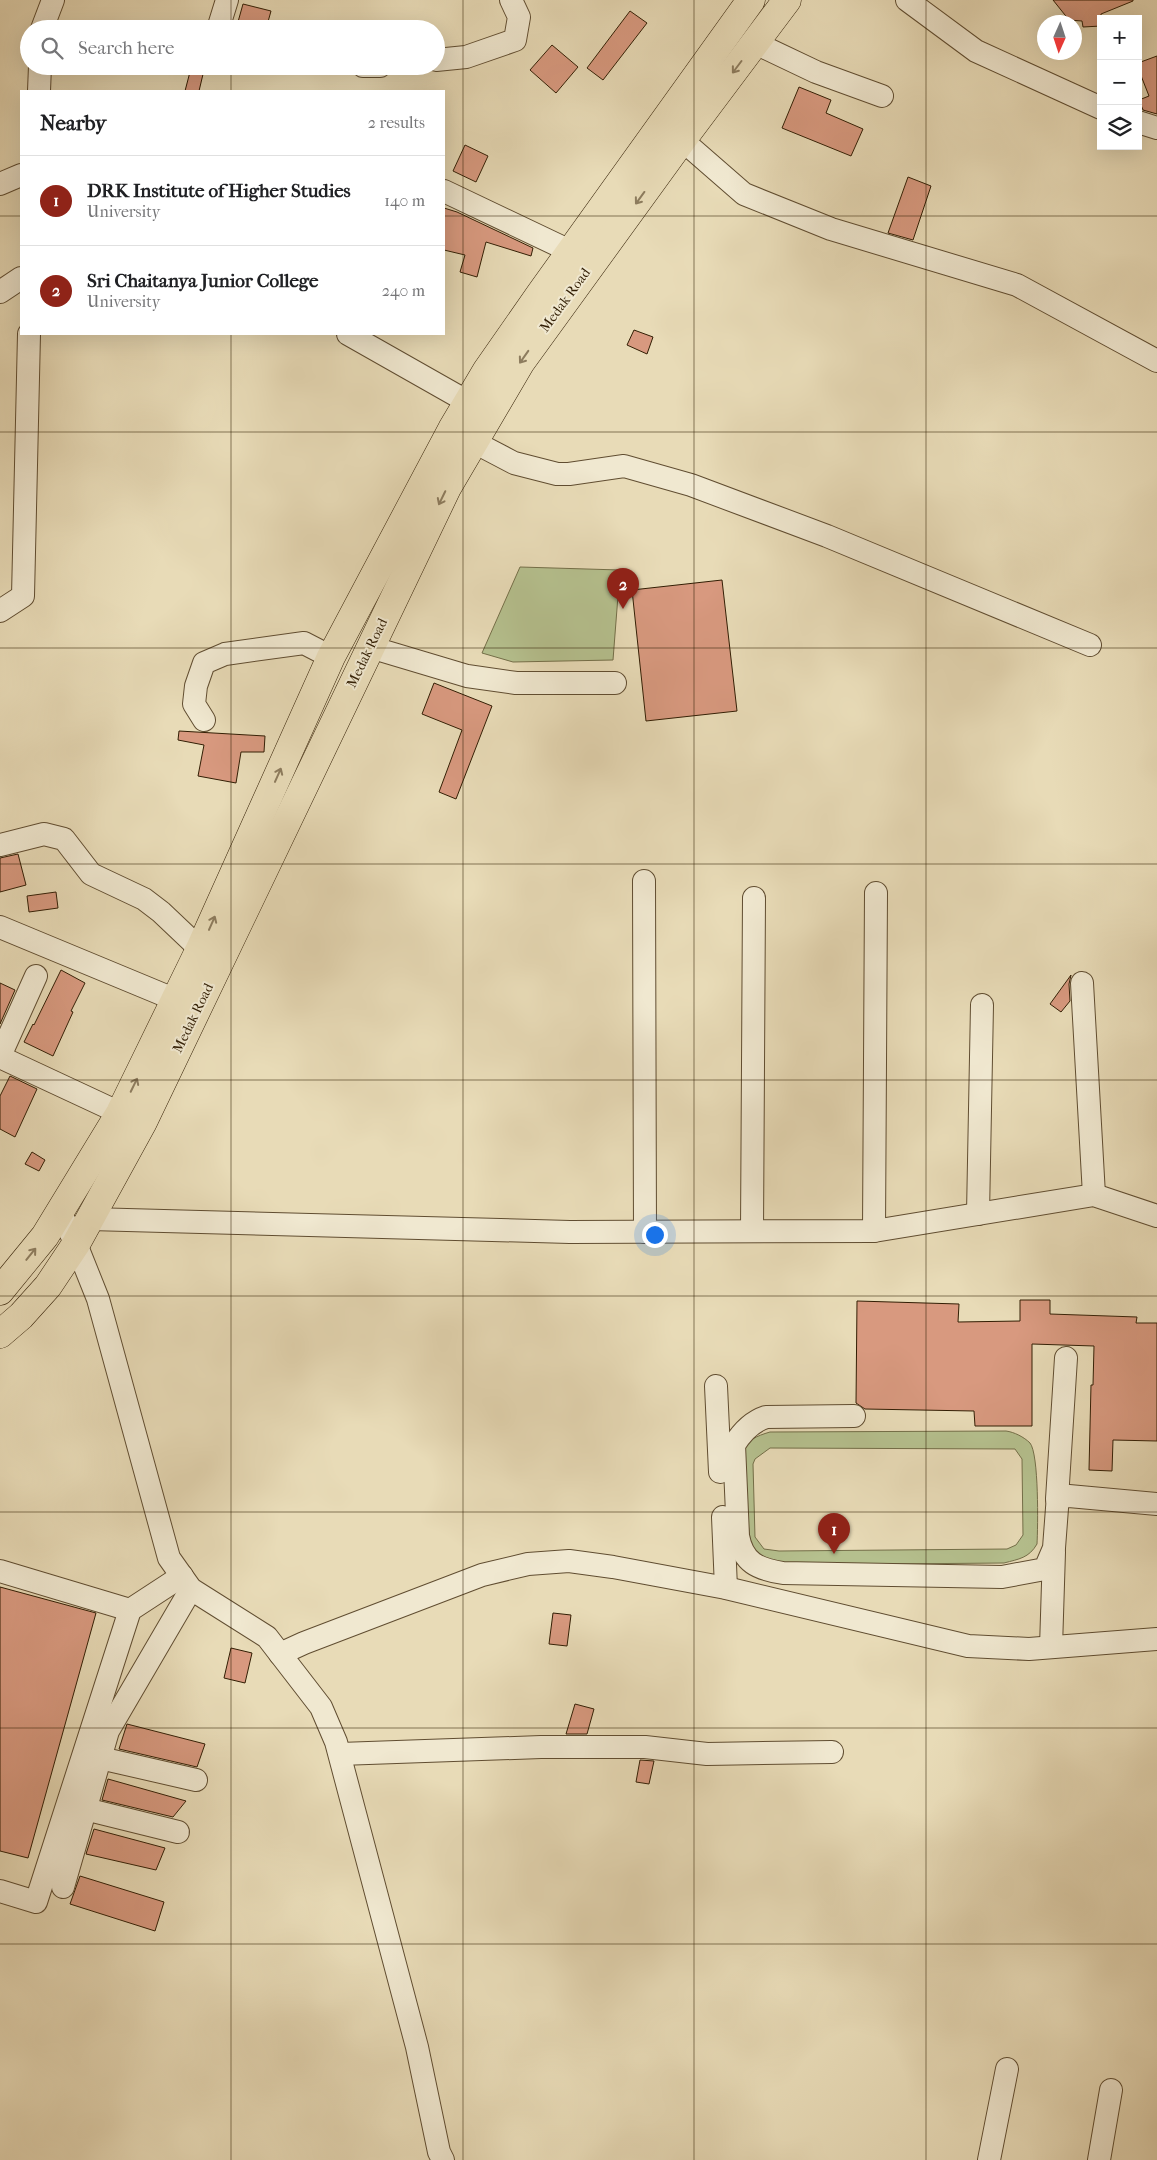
<!DOCTYPE html>
<meta charset="utf-8">
<style>
body{margin:0;font-family:"IM FELL French Canon",serif;background:#f6f6f6;color:#202124}
.controls{position:absolute;right:15px;top:15px;display:grid;overflow:hidden;border-radius:0px;box-shadow:0 5px 20px #0002}
.controls button{width:45px;height:45px;display:grid;place-items:center;padding:0;border:0;border-bottom:1px solid #e0e0e0;background:#fff;color:#202124;font:25px sans-serif}
.compass{position:absolute;left:1037px;top:15px;width:45px;height:45px;border-radius:50%;background:#fff;box-shadow:0 5px 20px #0002;rotate:183deg}
.you{position:absolute;left:654px;top:1234px;width:18px;height:18px;margin:-12px;border:4px solid #fff;border-radius:50%;background:#1a73e8;box-shadow:0 0 0 8px #1a73e833}
.badge{display:grid;place-items:center;width:32px;height:32px;border-radius:50%;background:#8f2418;color:#fff;font-size:16px;font-weight:700}
.pin{position:absolute;translate:-50% -41px;filter:drop-shadow(0 1px 2px #0008)}
.pin::after{content:'';position:absolute;top:26px;width:18px;height:15px;background:inherit;clip-path:polygon(0 0,100% 0,50% 100%)}
.list{margin:0;padding:0;list-style:none}
h2{display:flex;justify-content:space-between;align-items:center;height:65px;margin:0;padding:0 20px;font-size:21px}
h2 small{font-size:16px;font-weight:400;color:#757577}
.list li{display:grid;grid-template-columns:32px 1fr auto;gap:15px;align-items:center;box-sizing:border-box;height:90px;padding:0 20px;border-top:1px solid #e0e0e0}
.list b{display:block;font-size:19px;white-space:nowrap}
.list p{margin:0;font-size:16px;white-space:nowrap;color:#757577}
.list em{font-size:16px;font-style:normal;color:#757577}
.icon{flex:none;width:28px;height:28px;fill:none;stroke:currentColor;stroke-width:2;stroke-linecap:round;stroke-linejoin:round}
.map{position:relative;flex:none;width:1157px;height:2160px;overflow:hidden}
.search{position:absolute;background:#fff;box-shadow:0 5px 20px #0002;left:20px;top:20px;width:425px;height:55px;display:flex;align-items:center;gap:12px;box-sizing:border-box;padding:0 18px;border-radius:28px;color:#757577;font-size:19px}
.panel{position:absolute;background:#fff;box-shadow:0 5px 20px #0002;left:20px;top:90px;width:425px;height:245px;border-radius:0px}
.map>svg:first-child{display:block}
.green{fill:#b5c08e;stroke:#746f49;fill-rule:evenodd}
.building{fill:#d8997f;stroke:#321e04}
.lines{fill:none;stroke-linecap:round;stroke-linejoin:round}
.minor-casing{stroke:#604d31;stroke-width:24}
.major-casing{stroke:#321e04;stroke-width:29}
.minor{stroke:#f0e8d0;stroke-width:22}
.major{stroke:#e8dbb7;stroke-width:28}
.oneway{stroke:#8d7c5e}
.grid{fill:none;stroke:#321e04;stroke-width:1;stroke-opacity:0.55}
.labels{text-anchor:middle;dominant-baseline:central;stroke-width:4;stroke-linejoin:round;paint-order:stroke}
.street-label{font-size:14px;fill:#321e04;stroke:#f0e8d0}
</style>
<div class="map">
<svg width="1157" height="2160" viewBox="0 0 1157 2160">
<rect width="100%" height="100%" fill="#e8dbb7"/>
<filter id="stains"><feTurbulence type="fractalNoise" baseFrequency=".004" numOctaves="4"/><feColorMatrix values="0 0 0 0 .2 0 0 0 0 .09 0 0 0 0 .02 0 0 0 .5 -.17"/></filter>
<radialGradient id="worn" r=".72"><stop offset=".6" stop-color="#630" stop-opacity="0"/><stop offset="1" stop-color="#630" stop-opacity=".3"/></radialGradient>
<g class="green">
<polygon points="520,567 620,570 613,660 513,662 482,653"/>
<path d="M1006,1431C1014,1432 1024,1437 1030,1443C1039,1454 1038,1527 1037,1544C1029,1558 1019,1559 1004,1563L771,1565L752,1557L740,1452C748,1440 756,1436 770,1432ZM770,1448L1015,1449L1022,1459L1023,1535L1016,1545L1007,1549L779,1551L764,1549L755,1537L753,1464L755,1459Z"/>
</g>
<g class="building">
<polygon points="1053,0 1133,0 1133,1 1101,14 1101,26 1083,27 1082,21 1069,20"/>
<polygon points="243,4 271,11 266,29 236,29"/>
<polygon points="630,11 647,23 603,80 587,68"/>
<polygon points="552,45 578,67 556,93 530,70"/>
<polygon points="1157,56 1157,114 1143,110 1139,100 1149,96 1138,68 1138,63"/>
<polygon points="191,68 204,70 199,91 185,91"/>
<polygon points="799,87 831,100 826,113 863,129 851,156 782,128"/>
<polygon points="465,145 488,156 476,182 453,171"/>
<polygon points="908,177 931,186 913,240 888,233"/>
<polygon points="444,208 457,212 533,248 531,256 486,242 477,277 460,272 465,255 444,250"/>
<polygon points="634,330 653,337 647,354 627,345"/>
<polygon points="722,580 737,711 646,721 632,590"/>
<polygon points="434,683 492,706 456,799 439,792 462,730 422,714"/>
<polygon points="179,731 265,736 264,752 241,752 236,783 198,776 204,745 178,740"/>
<polygon points="18,854 26,885 0,892 0,858"/>
<polygon points="56,892 58,908 29,912 27,896"/>
<polygon points="61,970 85,983 71,1011 73,1012 53,1056 24,1042 33,1024 34,1025"/>
<polygon points="1071,975 1069,984 1070,1001 1061,1012 1050,1004"/>
<polygon points="0,983 15,990 0,1024"/>
<polygon points="10,1076 37,1089 15,1137 0,1129 0,1096"/>
<polygon points="32,1152 45,1160 39,1171 25,1164"/>
<polygon points="1020,1300 1050,1300 1050,1314 1137,1317 1136,1323 1157,1323 1157,1441 1113,1440 1112,1471 1089,1470 1091,1385 1093,1385 1094,1346 1032,1344 1032,1426 975,1426 974,1411 865,1409 856,1403 857,1301 959,1304 958,1322 1020,1321"/>
<polygon points="0,1587 96,1613 28,1858 0,1851"/>
<polygon points="553,1613 571,1615 567,1646 549,1644"/>
<polygon points="231,1648 252,1653 245,1683 224,1678"/>
<polygon points="575,1704 594,1709 587,1734 566,1734"/>
<polygon points="127,1724 205,1744 197,1767 119,1749"/>
<polygon points="640,1760 654,1761 649,1784 636,1782"/>
<polygon points="108,1779 186,1801 173,1817 102,1800"/>
<polygon points="94,1829 165,1848 156,1870 86,1854"/>
<polygon points="80,1876 164,1902 155,1931 70,1904"/>
</g>
<g class="lines">
<defs>
<g id="minor">
<polyline points="907,0 976,51 1101,108"/>
<polyline points="42,29 53,0"/>
<polyline points="218,29 227,0"/>
<polyline points="755,43 816,72 882,96"/>
<polyline points="436,60 466,57 515,40 519,17 511,0"/>
<polyline points="363,66 380,66"/>
<polyline points="39,91 40,66"/>
<polyline points="1138,122 1157,128"/>
<polyline points="682,140 744,194 831,229 1017,285 1157,361"/>
<polyline points="0,184 21,175"/>
<polyline points="444,191 570,251"/>
<polyline points="0,292 21,278"/>
<polyline points="348,334 468,402"/>
<polyline points="474,442 514,463 557,474 569,474 624,466 691,485 827,536 1090,645"/>
<polyline points="0,611 23,596 29,334"/>
<polyline points="370,647 467,676 516,683 615,683"/>
<polyline points="204,720 194,704 196,686 204,663 225,654 304,643 331,657"/>
<polyline points="0,845 44,834 64,839 91,874 144,899 161,912 200,949"/>
<polyline points="644,881 645,1232"/>
<polyline points="0,927 176,1000"/>
<polyline points="1082,983 1094,1195"/>
<polyline points="0,1056 36,976"/>
<polyline points="0,1057 120,1113"/>
<polyline points="60,1212 76,1244 98,1299 169,1558 191,1589 267,1637 321,1707 336,1742 417,2047 439,2152 443,2160"/>
<polyline points="978,1214 982,1005"/>
<polyline points="90,1219 570,1232 874,1231 1094,1195 1157,1216"/>
<polyline points="752,1231 754,898"/>
<polyline points="874,1231 876,893"/>
<polyline points="716,1386 720,1472"/>
<path d="M854,1416L766,1417C751,1422 742,1432 734,1445L738,1536C743,1563 758,1569 783,1573L1002,1577L1045,1569L1054,1548L1058,1495L1157,1504"/>
<polyline points="1057,1499 1066,1358"/>
<polyline points="723,1517 726,1588"/>
<polyline points="0,1571 130,1610"/>
<polyline points="1051,1647 1054,1552"/>
<polyline points="280,1654 304,1643 482,1575 528,1564 569,1561 613,1567 726,1588 968,1646 1029,1649 1157,1639"/>
<polyline points="340,1754 541,1747 645,1747 707,1754 832,1752"/>
<polyline points="100,1758 196,1780"/>
<polyline points="85,1809 178,1832"/>
<polyline points="63,1887 108,1731 191,1589"/>
<polyline points="0,1891 36,1902 130,1610 182,1576"/>
<polyline points="989,2160 1007,2069"/>
<polyline points="1099,2160 1111,2090"/>
</g>
<g id="major">
<polyline points="0,1291 45,1236 120,1113 200,949 331,657 452,429 487,370 540,294 751,0"/>
<polyline points="0,1334 21,1316 48,1286 76,1244 143,1122 447,488 521,362 685,136 787,0"/>
</g>
</defs>
<use href="#minor" class="minor-casing"/>
<use href="#major" class="major-casing"/>
<use href="#minor" class="minor"/>
<use href="#major" class="major"/>
</g>
<defs><path id="oneway-shaft" d="M-6 0H5M1.5-3L5.5 0L1.5 3" fill="none" stroke-width="1.6" stroke-linecap="round" stroke-linejoin="round" transform="scale(1.25)"/></defs>
<g class="oneway">
<use href="#oneway-shaft" transform="translate(737 67) rotate(127)"/>
<use href="#oneway-shaft" transform="translate(640 198) rotate(126)"/>
<use href="#oneway-shaft" transform="translate(524 357) rotate(125)"/>
<use href="#oneway-shaft" transform="translate(442 498) rotate(116)"/>
<use href="#oneway-shaft" transform="translate(278 775) rotate(-66)"/>
<use href="#oneway-shaft" transform="translate(212 923) rotate(-66)"/>
<use href="#oneway-shaft" transform="translate(134 1085) rotate(-64)"/>
<use href="#oneway-shaft" transform="translate(31 1254) rotate(-51)"/>
</g>
<path class="grid" d="M231,0V29M463,0V2160M694,0V2160M926,0V2160M231,66V91M0,216H21M444,216H1157M231,334V2160M0,432H1157M0,648H1157M0,864H1157M0,1080H1157M0,1296H1157M0,1512H1157M0,1728H1157M0,1944H1157"/>
<g class="labels">
<g class="street-label">
<text transform="translate(565 300) rotate(-54)">Medak Road</text>
<text transform="translate(367 653) rotate(-64)">Medak Road</text>
<text transform="translate(193 1018) rotate(-64)">Medak Road</text>
</g>
</g>
<rect width="100%" height="100%" filter="url(#stains)"/>
<rect width="100%" height="100%" fill="url(#worn)"/>
</svg>
<div class="controls">
<button>+</button>
<button>−</button>
<button><svg class="icon" aria-label="layers" viewBox="0 0 24 24"><path d="M12 4l9 5-9 5-9-5zM3 14l9 5 9-5"/></svg></button>
</div>
<svg class="compass" viewBox="-18 -18 36 36"><path d="M0-13l5 13h-10z" fill="#e53935"/><path d="M0 13l5-13h-10z" fill="#757577"/></svg>
<div class="you"></div>
<div class="pin badge" style="left:834px;top:1554px">1</div>
<div class="pin badge" style="left:623px;top:609px">2</div>
<div class="search"><svg class="icon" aria-label="search" viewBox="0 0 24 24"><circle cx="10" cy="10" r="6"/><path d="M15 15l6 6"/></svg>Search here</div>
<section class="panel">
<h2>Nearby<small>2 results</small></h2>
<ul class="list">
<li><span class="badge">1</span><div><b>DRK Institute of Higher Studies</b><p>University</p></div><em>140 m</em></li>
<li><span class="badge">2</span><div><b>Sri Chaitanya Junior College</b><p>University</p></div><em>240 m</em></li>
</ul>
</section>
</div>
